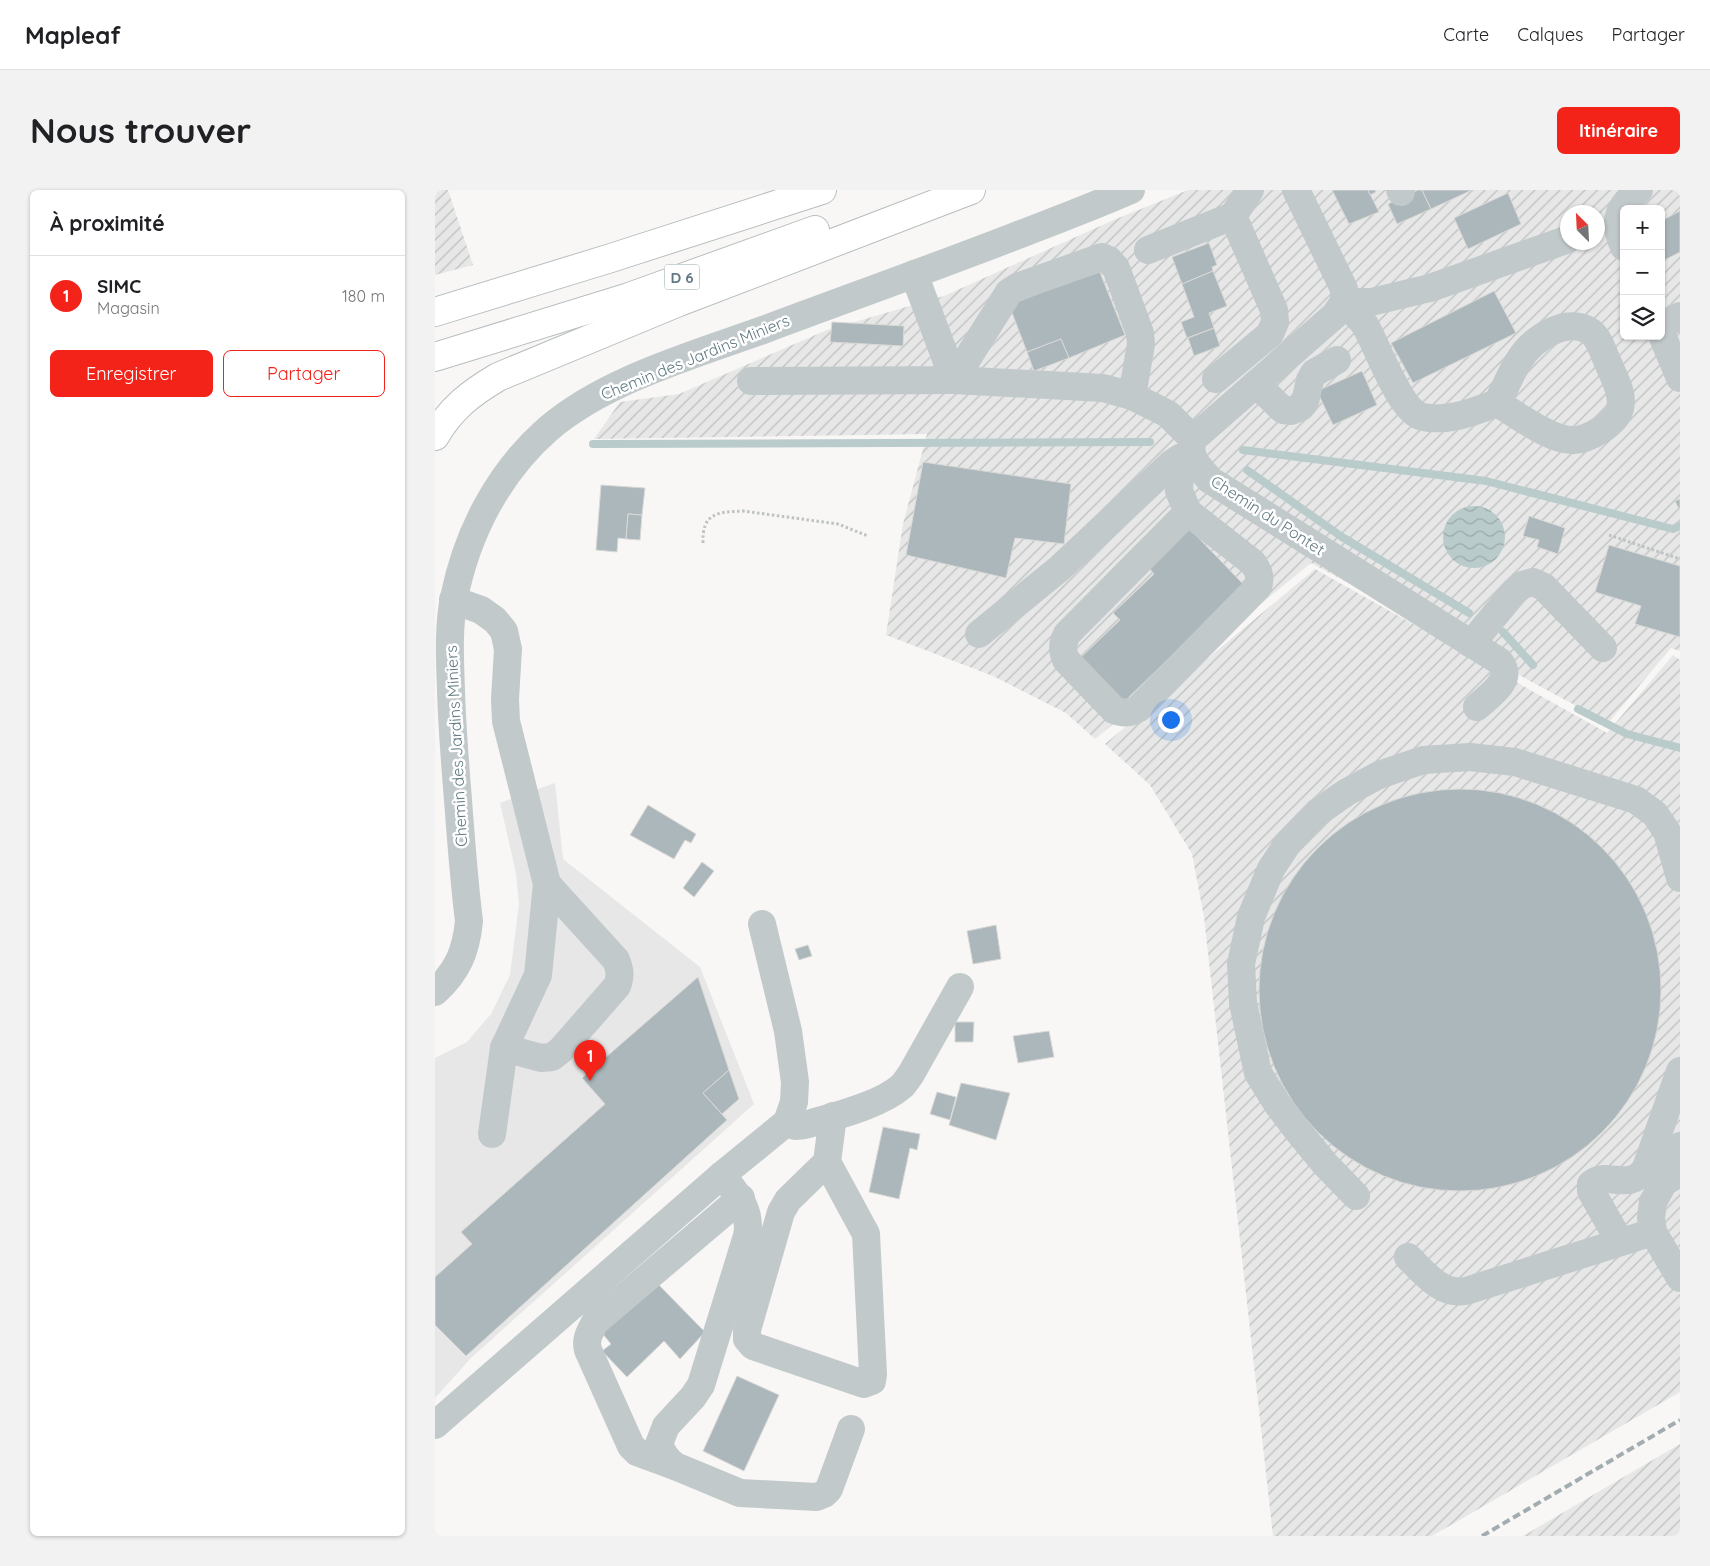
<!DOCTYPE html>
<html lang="fr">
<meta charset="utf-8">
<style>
body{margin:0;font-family:Quicksand,sans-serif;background:#f2f2f2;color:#202124}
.controls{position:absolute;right:15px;top:15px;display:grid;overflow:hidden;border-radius:8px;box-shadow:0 1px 4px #0004}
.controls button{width:45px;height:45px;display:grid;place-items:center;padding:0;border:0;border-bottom:1px solid #e0e0e0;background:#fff;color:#202124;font:25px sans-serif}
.compass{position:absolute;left:1125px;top:15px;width:45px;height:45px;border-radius:50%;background:#fff;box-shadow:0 1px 4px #0004;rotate:336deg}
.you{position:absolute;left:735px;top:529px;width:18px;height:18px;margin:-12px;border:4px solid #fff;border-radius:50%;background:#1a73e8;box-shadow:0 0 0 8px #1a73e833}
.badge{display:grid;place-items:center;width:32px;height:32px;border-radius:50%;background:#f32319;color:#fff;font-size:16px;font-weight:700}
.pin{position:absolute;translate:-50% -41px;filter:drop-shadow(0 1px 2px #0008)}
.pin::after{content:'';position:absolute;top:26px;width:18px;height:15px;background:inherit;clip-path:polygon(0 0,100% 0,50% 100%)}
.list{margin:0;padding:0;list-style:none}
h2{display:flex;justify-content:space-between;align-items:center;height:65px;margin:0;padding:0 20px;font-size:21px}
h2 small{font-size:16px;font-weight:400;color:#757577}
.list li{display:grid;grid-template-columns:32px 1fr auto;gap:15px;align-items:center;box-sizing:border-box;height:80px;padding:0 20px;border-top:1px solid #e0e0e0}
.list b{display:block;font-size:19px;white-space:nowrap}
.list p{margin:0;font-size:16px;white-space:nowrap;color:#757577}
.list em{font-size:16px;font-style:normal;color:#757577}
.actions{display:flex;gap:10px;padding:15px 20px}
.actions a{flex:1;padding:11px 0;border:1px solid #f32319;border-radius:8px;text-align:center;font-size:18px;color:#f32319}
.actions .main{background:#f32319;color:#fff}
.icon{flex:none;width:28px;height:28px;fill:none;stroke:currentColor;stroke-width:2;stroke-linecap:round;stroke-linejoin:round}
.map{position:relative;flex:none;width:1245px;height:1346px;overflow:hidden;border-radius:8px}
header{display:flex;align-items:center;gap:30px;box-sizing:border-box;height:70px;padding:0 25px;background:#fff;border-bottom:1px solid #e0e0e0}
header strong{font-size:24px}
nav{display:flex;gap:28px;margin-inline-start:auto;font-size:18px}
.intro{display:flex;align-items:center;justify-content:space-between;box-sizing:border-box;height:120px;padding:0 30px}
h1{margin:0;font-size:35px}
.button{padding:12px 22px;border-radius:8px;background:#f32319;color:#fff;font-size:18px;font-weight:700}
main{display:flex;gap:30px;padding:0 30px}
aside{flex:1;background:#fff;border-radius:8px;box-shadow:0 1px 4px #0004}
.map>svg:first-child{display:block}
.built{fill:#e6e7e6}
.industrial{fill:url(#industrial-furrows);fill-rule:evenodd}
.water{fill:url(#water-waves)}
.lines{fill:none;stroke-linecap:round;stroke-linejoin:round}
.stream{stroke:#bacbcc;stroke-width:8}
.building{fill:#abb7bb;stroke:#dad9d7}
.highway-casing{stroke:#b7bdbf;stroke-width:30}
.path{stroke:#bec2c3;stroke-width:3;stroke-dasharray:2.5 2.5;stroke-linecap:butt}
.minor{stroke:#c2c9cb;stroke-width:28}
.highway{stroke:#fff;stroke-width:28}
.rail{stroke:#a3adb1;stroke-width:4;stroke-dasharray:8 4;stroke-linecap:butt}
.labels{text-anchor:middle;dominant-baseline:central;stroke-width:5;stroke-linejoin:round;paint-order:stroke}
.shield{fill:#fff;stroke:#90a2a8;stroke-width:1}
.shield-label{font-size:15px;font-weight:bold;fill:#607a83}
.street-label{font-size:16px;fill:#607a83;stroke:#fff}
</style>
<header>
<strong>Mapleaf</strong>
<nav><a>Carte</a><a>Calques</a><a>Partager</a></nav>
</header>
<div class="intro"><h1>Nous trouver</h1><a class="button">Itinéraire</a></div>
<main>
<aside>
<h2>À proximité<small></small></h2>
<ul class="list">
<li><span class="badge">1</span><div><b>SIMC</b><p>Magasin</p></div><em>180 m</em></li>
</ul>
<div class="actions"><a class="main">Enregistrer</a><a>Partager</a></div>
</aside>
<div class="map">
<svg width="1245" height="1346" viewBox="0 0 1245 1346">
<defs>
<pattern id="industrial-furrows" width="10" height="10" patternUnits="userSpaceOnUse" patternTransform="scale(1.25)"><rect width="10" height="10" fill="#e6e7e6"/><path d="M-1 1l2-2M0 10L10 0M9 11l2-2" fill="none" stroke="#bec0c0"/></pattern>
<pattern id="water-waves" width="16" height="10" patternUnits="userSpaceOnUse" patternTransform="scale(1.25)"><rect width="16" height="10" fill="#bacbcc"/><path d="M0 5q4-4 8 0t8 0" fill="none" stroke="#9baaab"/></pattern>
</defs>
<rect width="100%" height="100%" fill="#f8f7f5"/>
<polygon class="built" points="120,593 128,669 265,777 319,914 36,1168 0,1208 0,868 32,852 56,824 75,785 84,714 81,683 65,613"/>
<g class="industrial">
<polygon points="0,0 13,0 38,75 0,85"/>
<path d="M753,0H1245V461L1236,458L1173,533L876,373L660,549L631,523L558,486L451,445L468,334L492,244L159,249L185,212L244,204L392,140L509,106L681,29ZM1189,19H1226V146H1189ZM1132,22H1162V52H1132Z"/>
<polygon points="880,379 1172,543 1238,465 1245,470 1245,1202 997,1346 838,1346 769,727 757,664 715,595 670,554"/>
<polygon points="1245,1254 1245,1346 1088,1346"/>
</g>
<circle class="water" cx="1039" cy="347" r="31"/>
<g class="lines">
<g class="stream">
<polyline points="158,254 715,252"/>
<polyline points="808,260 1051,291 1238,339 1245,336"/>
<polyline points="812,280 907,347 1034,423"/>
<polyline points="1068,442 1098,475"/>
<polyline points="1143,519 1192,544 1245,558"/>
</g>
</g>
<g class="building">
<polygon points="897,0 933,0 944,22 914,34"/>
<polygon points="933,0 940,0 941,2 935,5"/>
<polygon points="983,0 987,0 996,19 962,34 953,14"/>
<polygon points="987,0 1037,0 996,19"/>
<polygon points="1073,3 1086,34 1033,59 1019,28"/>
<polygon points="1245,21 1245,62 1228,71 1226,67 1226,31"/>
<polygon points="774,53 782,75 777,77 778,81 747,94 737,67"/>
<polygon points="664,80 690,145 634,168 626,149 592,162 574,115"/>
<polygon points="778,81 792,116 774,123 779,138 752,148 746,132 759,127 747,94"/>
<polygon points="1059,101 1081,143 978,193 956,153"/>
<polygon points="397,132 469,136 468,156 395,152"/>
<polygon points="779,138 785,156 759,166 753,148"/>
<polygon points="626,149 634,168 599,181 592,162"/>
<polygon points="927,181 942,215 898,235 882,201"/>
<polygon points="488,272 636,294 629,354 580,348 571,388 471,365"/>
<polygon points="166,295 210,298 207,325 193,324 191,349 183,348 182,362 161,360"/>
<polygon points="1245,309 1245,319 1244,319 1240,311"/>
<polygon points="193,324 207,325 205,350 191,349"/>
<polygon points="1094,326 1130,338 1123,364 1102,357 1104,350 1088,346"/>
<polygon points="754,338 809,395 687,514 643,470 685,430 678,423 719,384 714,378"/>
<polygon points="1174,355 1245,376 1245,447 1200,434 1206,416 1160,402"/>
<circle cx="1025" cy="800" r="201"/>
<polygon points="213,615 261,644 256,653 250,650 239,669 195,645"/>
<polygon points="267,672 279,681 259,707 248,698"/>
<polygon points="561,735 566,769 538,774 532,741"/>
<polygon points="373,755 377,766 364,770 360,759"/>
<polygon points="263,787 294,880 268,903 292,930 31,1166 0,1135 0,1087 37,1054 26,1042 170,914 147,888"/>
<polygon points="520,832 539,832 538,852 520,852"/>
<polygon points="614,841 619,867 583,873 578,846"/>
<polygon points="294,880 304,909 287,924 268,903"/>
<polygon points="526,893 575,903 561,950 514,935"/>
<polygon points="502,902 521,907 515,930 495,924"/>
<polygon points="448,937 485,944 482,960 475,958 464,1009 434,1002"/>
<polygon points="217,1088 270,1142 245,1169 229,1151 192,1187 167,1161 176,1154 167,1143"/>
<polygon points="302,1186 344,1205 309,1281 268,1261"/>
</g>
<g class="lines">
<defs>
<g id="highway">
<polyline points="0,122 176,68 387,0"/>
<polyline points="0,167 194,107 380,40"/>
<path d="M0,246C16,218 36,203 63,187L244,112L536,0"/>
</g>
</defs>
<use href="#highway" class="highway-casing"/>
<g class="path">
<polyline points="1174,345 1245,369"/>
<path d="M268,353C267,323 282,322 308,321L403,334L433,346"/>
</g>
<g class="minor">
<path d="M861,0L909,99V112L900,125L758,249C752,268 764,276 775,290L1064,471C1081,489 1054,506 1042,517"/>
<polyline points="965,0 966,2"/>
<path d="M1189,57C1177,31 1183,17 1204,0"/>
<polyline points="713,60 798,26 815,0"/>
<polyline points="479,84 519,190 668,198 697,206 733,224 758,249"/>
<polyline points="1226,136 1245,126"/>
<polyline points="1226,143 1245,188"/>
<polyline points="781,189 835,144 840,132 839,120 798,26"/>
<polyline points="316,191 519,190 574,102 582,97 667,67 674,70 681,78 705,143 706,154 697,206"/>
<polyline points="821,194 848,220 856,221 866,217 870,212 875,190 879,183 902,170"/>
<path d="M1062,213C1081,224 1115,250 1137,250C1152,251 1181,234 1185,218C1189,204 1179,188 1174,175C1169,165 1165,149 1156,142C1132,125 1098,149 1085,169C1076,182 1070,199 1062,213C1038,222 1014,232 988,227C965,223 942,155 930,135C924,127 916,120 909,112H936L995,98L1131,50"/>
<path d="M753,322L632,444C627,454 627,460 631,470L679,520C689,524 695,523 704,518L823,397C826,387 824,382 818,373L753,322L744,301L745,284L748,274L756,264"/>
<polyline points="18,410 46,420 60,430 69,441 73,459 70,509 71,531 112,694 103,785 69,858 57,944"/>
<polyline points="544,444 625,378 736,274 745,268 756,264"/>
<polyline points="1036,454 1079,402 1087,395 1098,392 1109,397 1168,458"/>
<path d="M327,734L353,841L360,892L359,912L352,932L360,936L370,935C399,926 444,916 467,896C470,893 473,888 476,884L525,797"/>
<path d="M0,802C23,781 31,761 34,731C29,691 26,650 23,610C20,573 17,537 16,500C15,470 13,438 19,408C32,343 63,283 113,239C170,190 258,165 328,140C411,109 495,79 578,47C617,32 657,17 696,0"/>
<path d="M69,858L106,868L117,867L126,860L182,796C186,786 185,780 181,770L112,694"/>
<polyline points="392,972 431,1044 438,1184 437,1191 429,1194 318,1156 312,1149 312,1140 346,1022 353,1010 392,972 398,926"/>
<path d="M287,985C302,1004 317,1020 312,1046L266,1195L258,1207L231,1236L224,1254C228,1264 231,1269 240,1276L305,1303L382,1307L389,1304L394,1299L416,1239"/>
<polyline points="1229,992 1245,956"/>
<polyline points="921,1006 890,974 862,940 843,915 823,883 808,813 806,774 816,727 836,679 853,653 883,622 912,602 944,585 988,570 1035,567 1080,572 1201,610 1220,624 1232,642 1245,688"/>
<polyline points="1218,1042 1216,1028 1218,1012 1229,992 1245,983"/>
<path d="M1185,1052L1156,1001V994C1173,980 1194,1003 1211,978L1245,881"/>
<path d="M973,1067C985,1079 1002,1099 1019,1101C1022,1102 1027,1101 1031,1101L1218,1042L1245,1088"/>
<polyline points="0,1235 287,985 352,932"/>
<path d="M240,1276L202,1262L196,1256L153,1160C150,1149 155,1142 160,1132L306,1008"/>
</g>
<use href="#highway" class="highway"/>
<polyline class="rail" points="1047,1346 1245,1230"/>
</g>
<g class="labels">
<rect class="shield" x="229.5" y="74.5" width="35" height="25" rx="4"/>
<g class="shield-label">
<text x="247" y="87">D 6</text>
</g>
<g class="street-label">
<text transform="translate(260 167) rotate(-22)">Chemin des Jardins Miniers</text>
<text transform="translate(833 325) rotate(33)">Chemin du Pontet</text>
<text transform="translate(21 556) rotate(-93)">Chemin des Jardins Miniers</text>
</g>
</g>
</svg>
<div class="controls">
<button>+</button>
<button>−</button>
<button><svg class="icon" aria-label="layers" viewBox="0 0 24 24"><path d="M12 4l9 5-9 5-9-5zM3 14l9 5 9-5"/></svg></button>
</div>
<svg class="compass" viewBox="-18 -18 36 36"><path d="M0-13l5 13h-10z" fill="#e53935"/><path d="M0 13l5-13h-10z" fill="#757577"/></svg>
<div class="you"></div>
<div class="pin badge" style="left:155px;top:891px">1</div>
</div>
</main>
